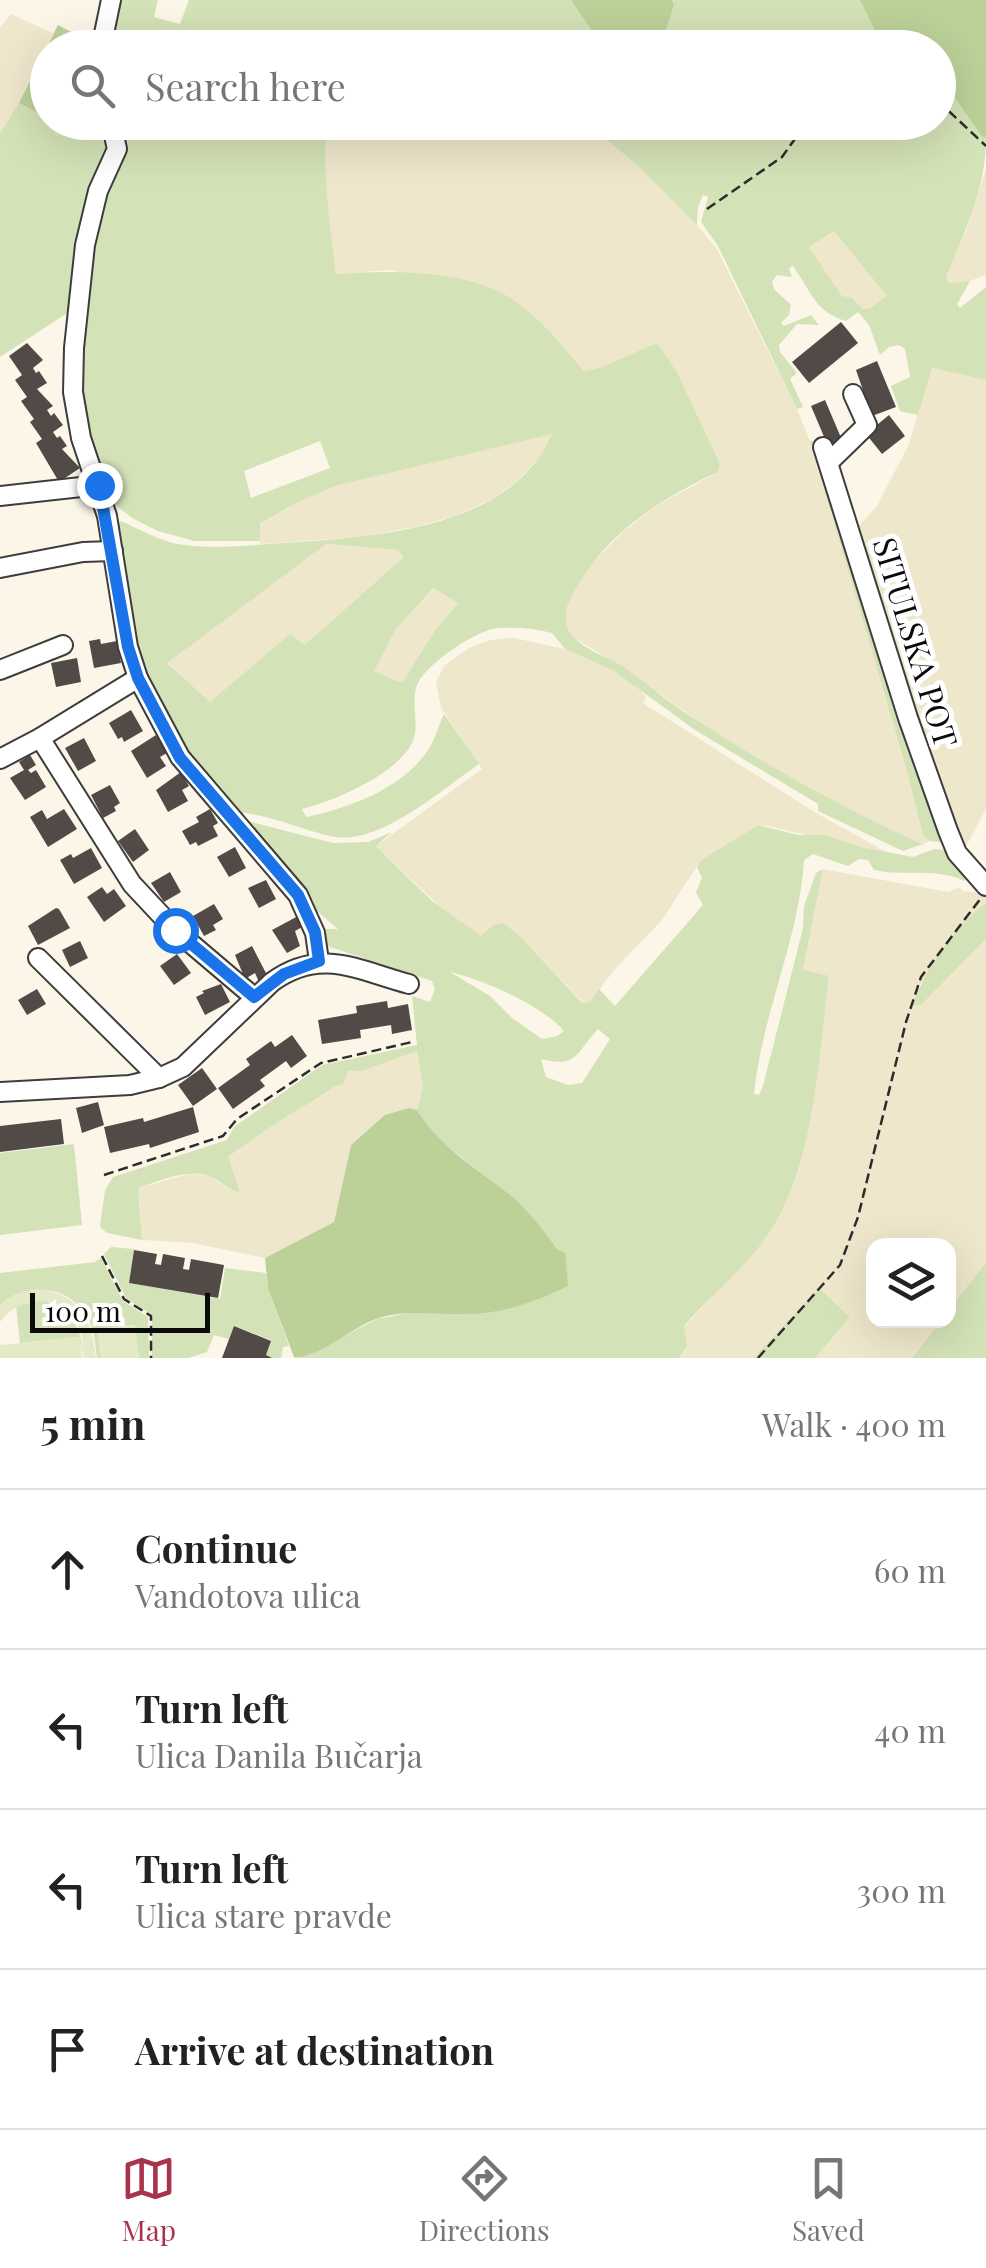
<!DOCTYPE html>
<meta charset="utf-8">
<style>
body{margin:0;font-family:"Playfair Display",serif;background:#f6f6f6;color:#222}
.controls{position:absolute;right:30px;bottom:30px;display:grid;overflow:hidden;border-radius:20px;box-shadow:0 10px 40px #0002}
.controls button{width:90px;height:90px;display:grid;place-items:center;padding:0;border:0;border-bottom:2px solid #e0e0e0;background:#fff;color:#222;font:50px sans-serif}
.scale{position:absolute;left:30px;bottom:25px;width:180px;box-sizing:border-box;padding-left:10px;border:5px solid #0a0a0a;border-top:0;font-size:28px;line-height:35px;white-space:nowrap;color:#0a0a0a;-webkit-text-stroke:8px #fff;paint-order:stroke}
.stop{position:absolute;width:30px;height:30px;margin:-22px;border:8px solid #1a73e8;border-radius:50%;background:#fff}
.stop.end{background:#1a73e8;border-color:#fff;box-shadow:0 2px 10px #0008}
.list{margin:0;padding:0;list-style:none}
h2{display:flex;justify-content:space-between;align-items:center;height:130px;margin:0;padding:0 40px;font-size:42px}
h2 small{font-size:32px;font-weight:400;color:#767676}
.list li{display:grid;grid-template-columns:65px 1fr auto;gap:30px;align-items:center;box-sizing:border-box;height:160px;padding:0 40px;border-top:2px solid #e0e0e0}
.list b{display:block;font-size:38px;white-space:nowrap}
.list p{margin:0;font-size:32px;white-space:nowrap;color:#767676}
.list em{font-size:32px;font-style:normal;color:#767676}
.icon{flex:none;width:55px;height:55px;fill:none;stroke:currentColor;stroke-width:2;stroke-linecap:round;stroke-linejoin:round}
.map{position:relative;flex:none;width:986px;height:1358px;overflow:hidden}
.search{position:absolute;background:#fff;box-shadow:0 10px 40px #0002;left:30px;right:30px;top:30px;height:110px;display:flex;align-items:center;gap:25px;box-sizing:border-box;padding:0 35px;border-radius:55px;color:#767676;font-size:38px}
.sheet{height:770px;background:#fff}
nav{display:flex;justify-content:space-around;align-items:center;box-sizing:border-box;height:140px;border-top:2px solid #e0e0e0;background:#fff;font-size:28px;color:#767676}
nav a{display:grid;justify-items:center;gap:5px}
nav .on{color:#a8334b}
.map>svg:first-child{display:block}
.farmland{fill:#efe7cc}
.green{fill:#d4e2b7;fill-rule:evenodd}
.forest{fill:#bbd198}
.pitch{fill:#e4eac8}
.building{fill:#514a47}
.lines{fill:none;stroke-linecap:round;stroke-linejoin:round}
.minor-casing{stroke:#3d3d3d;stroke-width:22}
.path{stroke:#2c2c2c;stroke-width:2.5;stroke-dasharray:10 5;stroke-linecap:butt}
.minor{stroke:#fff;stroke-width:18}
.route{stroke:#1a73e8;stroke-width:12}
.labels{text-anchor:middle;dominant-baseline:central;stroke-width:10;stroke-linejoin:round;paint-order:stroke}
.street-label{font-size:32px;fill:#0a0a0a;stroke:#fff}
</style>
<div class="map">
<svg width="986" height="1358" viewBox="0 0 986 1358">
<rect width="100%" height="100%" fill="#fcf6e9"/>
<g class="farmland">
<polygon points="11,14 53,33 19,103 0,133 0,28"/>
<polygon points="326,123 585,123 636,164 686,212 717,249 797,409 810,441 905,764 923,834 930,841 923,844 817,795 702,724 621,666 574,638 566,624 565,615 568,602 589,566 623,532 656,506 718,472 720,464 678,374 602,367 584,371 556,338 392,270 336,274 326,212 323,169"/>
<polygon points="986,168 986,275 970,281 949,283 946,277 968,226"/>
<polygon points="834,231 888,297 871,308 863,309 851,297 842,296 808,246"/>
<polygon points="931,368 986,380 986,809 963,852 856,529 877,506 909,444"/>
<polygon points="553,433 543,454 515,483 492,499 455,516 415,527 360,537 260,544 260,525 294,504 335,486"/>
<polygon points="326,544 398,550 405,557 305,646 290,634 210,703 167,662"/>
<polygon points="435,588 458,603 434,633 402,683 373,671 396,629"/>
<polygon points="514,638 565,649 614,671 637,686 646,697 643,703 816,813 890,854 763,825 751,829 701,860 662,920 615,969 590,1002 583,1003 520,936 493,925 481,937 455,921 376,846 482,769 441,708 436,682 445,665 469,648 490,640"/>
<polygon points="823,869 948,892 959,887 963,891 986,894 986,903 961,927 919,986 921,1005 986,939 986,1262 949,1310 948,1246 874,1246 874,1320 941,1321 912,1358 815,1358 850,1317 819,1288 753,1358 679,1358 684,1352 684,1327 766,1238 790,1190 807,1127 829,977 803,971"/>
<polygon points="417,1051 423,1087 417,1110 409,1108 385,1116 351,1145 334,1222 265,1258 193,1243 142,1240 138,1188 192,1173 211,1177 229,1189 240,1192 227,1158 288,1114 322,1096 348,1071 362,1071"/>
</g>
<g class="green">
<polygon points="114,0 158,0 154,17 180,24 189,0 571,0 604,39 618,42 624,47 104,48"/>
<polygon points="672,0 860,0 876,33 912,47 636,48 662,39 674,5"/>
<path d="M939,75L982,137L986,138C986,188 965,232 946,277L949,283L970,281L957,304L960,308L986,287V380L932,368L918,415L900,411L891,386L910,377L905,349L899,345L889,347L880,355L869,325L858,312L846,321C815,312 811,291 793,266L789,268L792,277L777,275L772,282L774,289L791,305L789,315L781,323L784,326L811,315L819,325L797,324L779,345L780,352L797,373L790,379L803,407L797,409L718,246L701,222L708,197L703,195L698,207L697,225L636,164L585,123L938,122ZM834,231L887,296L871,308L863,309L851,297L842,296L809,247Z"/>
<polygon points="19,103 47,118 48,122 58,123 113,142 75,308 0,357 0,133"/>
<path d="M115,123H326C323,175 329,222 336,274C388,270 466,269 512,299C540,318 563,346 584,371L602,367L657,343L678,374L720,464L718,472C664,497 608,532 578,585C572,596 564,607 566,620C568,646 604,654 622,666C643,680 663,698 684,712C761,762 839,807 923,844L903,851L818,811V804L695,730L614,671L565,649L552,633C535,628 517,627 499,628C477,629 428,663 418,683C409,701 421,725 412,743C396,775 334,801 302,809L306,817C350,808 410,786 432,743C437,734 439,724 444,714L479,764C441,790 377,848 330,836C302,830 261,811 234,813L197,773L137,658L115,526L121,521C139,529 158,540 177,544C214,550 248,545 283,543C373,537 511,530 552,434L335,486L294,504L260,524V541H194L158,531L132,518L107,498L81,417L83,282ZM320,441L330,468L251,498L244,471ZM326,544L398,550L404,557L305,645L290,634L210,702L167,663ZM434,588L458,603L434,632L402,683L374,671L396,629Z"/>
<polygon points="812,440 823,463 948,843 930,841 923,835 905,764 810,441"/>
<path d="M239,819L333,843L368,842L392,832L376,846L432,901L481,936L493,925L503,923L520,936L582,1003L590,1002L599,989L615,1006L703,905L696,892L702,878L697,867L701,860L758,825L798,835H825L860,847L913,857L934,849L946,850L967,878L964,881C935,867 904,877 874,870L868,860L859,859L848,866L813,854L804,860C799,940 762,1014 754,1094L759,1095L763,1086L803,928L804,906L816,873L823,869L803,970L829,976C818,1058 815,1167 767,1236C744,1269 710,1296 684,1326L687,1346L679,1358H293L312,1353L377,1319L419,1311L463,1314L557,1249L510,1195L433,1135L417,1110L423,1087L417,1051L362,1071H348L343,1084C331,1086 327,1093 316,1099C285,1116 257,1136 228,1157L240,1192C228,1191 223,1182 211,1177C189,1167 160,1181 138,1188L142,1240L107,1233L100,1227L105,1190L113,1177L227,1140L234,1127L322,1065L417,1045L412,996L430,1002L435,989L432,981L327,946L323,929H338L311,906ZM450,972C482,979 543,1006 564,1031L557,1036L542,1039L512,1018L490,996ZM598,1029L610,1039L582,1083L568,1085L546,1077L541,1059C578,1068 574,1055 598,1029Z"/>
<path d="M986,903V939L921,1005H913C925,968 955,927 986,903Z"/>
<polygon points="74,1144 82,1225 0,1235 0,1153"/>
<polygon points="111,1247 134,1249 129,1283 220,1299 225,1268 266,1273 268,1289 289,1346 283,1347 281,1358 268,1358 266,1355 271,1340 234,1326 229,1339 214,1335 207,1352 188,1358 152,1358 152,1315 126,1298 104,1254"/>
<path d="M101,1258L123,1301L148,1317L149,1358H139L134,1325L98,1329L101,1358H97C95,1345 95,1331 88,1319C71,1285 27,1281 0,1305V1273L95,1262Z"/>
<polygon points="986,1262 986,1358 912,1358 941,1321 948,1320 949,1310"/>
<polygon points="819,1288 850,1317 815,1358 753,1358"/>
<path d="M38,1300C72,1303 81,1328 84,1358L79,1337L20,1343L16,1306Z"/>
</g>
<g class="forest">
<polygon points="571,0 672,0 674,5 663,39 636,48 624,47 618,42 603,39 595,35"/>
<polygon points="860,0 986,0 986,138 982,137 939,75 938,48 912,47 876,33"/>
<polygon points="58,25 97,46 48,48 47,118 19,103"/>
<path d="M409,1108L417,1110C440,1148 476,1167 510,1195C528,1210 543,1230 557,1249L565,1253L568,1286C535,1302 502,1314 464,1314C434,1315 408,1309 379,1318C353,1326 320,1358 294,1357L268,1289L265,1258L334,1222L351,1145L385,1115Z"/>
</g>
<g class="pitch">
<path d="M38,1289C79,1293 92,1321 96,1358H84C83,1347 83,1336 78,1326C63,1292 20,1294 0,1322V1305L15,1294Z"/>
<polygon points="135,1325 139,1358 101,1358 98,1329"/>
<polygon points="80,1337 82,1358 0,1358 0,1345"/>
</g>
<g class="building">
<polygon points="841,322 858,343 809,383 792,362"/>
<polygon points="27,343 43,360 33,368 36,373 39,371 47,383 37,389 53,406 47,410 51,416 54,413 63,425 53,432 57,438 60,436 67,446 62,449 80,468 59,482 36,443 42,439 30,422 34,419 21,401 27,397 15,380 22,375 9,356"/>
<polygon points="877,361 896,407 872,416 856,370"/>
<polygon points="825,400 842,440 828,446 811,406"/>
<polygon points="889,415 905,436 882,454 866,434"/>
<polygon points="100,639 101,644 117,641 121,663 94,668 89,641"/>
<polygon points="77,658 81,682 56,687 51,663"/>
<polygon points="131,710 143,731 124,742 122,737 118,739 109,723"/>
<polygon points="156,735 167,753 160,757 166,766 147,778 131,751"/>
<polygon points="84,738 96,761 78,771 65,748"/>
<polygon points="30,755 36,765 28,770 31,773 36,770 46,787 25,800 10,778 24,770 19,762"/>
<polygon points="181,772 189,786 182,790 188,801 168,812 156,790"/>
<polygon points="110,785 120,803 114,807 116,811 103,818 91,795"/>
<polygon points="64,809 77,829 48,847 30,817 42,810 47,819"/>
<polygon points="210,809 218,823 213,826 218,836 198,846 196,842 190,845 182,831 199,822 196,817"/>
<polygon points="135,829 149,850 133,862 118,841"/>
<polygon points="235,847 246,868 229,877 217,857"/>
<polygon points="91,848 102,868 74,884 60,860 71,854 73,858"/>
<polygon points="170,872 181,892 164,902 151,883"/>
<polygon points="266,880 276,899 259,908 248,888"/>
<polygon points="102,887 107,894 114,889 126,906 104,922 87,897"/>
<polygon points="214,904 223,919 213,925 216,930 204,936 193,916"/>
<polygon points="56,908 59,909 70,928 38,945 28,926"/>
<polygon points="300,915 306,925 295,931 300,946 287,953 272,930"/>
<polygon points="80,941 88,958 70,967 62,950"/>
<polygon points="252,946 268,977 259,982 255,973 245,979 235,955"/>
<polygon points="177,954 191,973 174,985 160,966"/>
<polygon points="221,984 230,1002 205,1015 196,997 204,993 202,991"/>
<polygon points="37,989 46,1004 27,1015 18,1000"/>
<polygon points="387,1001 388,1008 408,1004 412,1030 392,1034 391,1025 360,1030 361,1038 322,1044 318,1020 357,1013 356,1006"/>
<polygon points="292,1035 307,1056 291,1068 286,1061 260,1080 265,1086 233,1109 218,1088 250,1065 246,1059 271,1041 275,1047"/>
<polygon points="202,1068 217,1089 193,1106 178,1085"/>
<polygon points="98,1102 104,1125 82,1133 76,1108"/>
<polygon points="193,1107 199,1132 150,1148 149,1144 110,1153 104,1127 143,1118 144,1122"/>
<polygon points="61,1119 64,1144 0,1152 0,1126"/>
<polygon points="134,1250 157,1254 155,1264 161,1265 163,1254 185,1258 183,1269 189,1270 191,1259 224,1265 218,1298 129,1283"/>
<polygon points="234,1326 271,1341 266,1355 272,1358 222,1358"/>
</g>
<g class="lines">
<defs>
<g id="minor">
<polyline points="101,48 111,0"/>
<polyline points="111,122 117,149 98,191 85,245 74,348 73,392 81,438 107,516 128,647 138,678 180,757 298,895 315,933 319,961"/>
<polyline points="823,447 908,718 948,831 957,853 986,886"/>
<polyline points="830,461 867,425 853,394"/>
<polyline points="0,496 99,485"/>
<polyline points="0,568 83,552 113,551"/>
<polyline points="0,670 63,645"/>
<polyline points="40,738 132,884 175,930 254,997"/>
<polyline points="0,759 40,738 138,678"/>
<polyline points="38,958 159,1078"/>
<path d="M0,1092L130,1085L159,1078L183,1067L272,982C321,947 357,970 409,984"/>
</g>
</defs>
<use href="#minor" class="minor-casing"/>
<g class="path">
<polyline points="875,48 879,44 883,48"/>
<polyline points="938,101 986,146"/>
<polyline points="707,209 782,157 807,122"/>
<polyline points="104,1175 223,1136 237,1119 321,1063 412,1042"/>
<polyline points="102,1256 124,1299 151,1316 151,1358"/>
<polyline points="758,1358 840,1265 858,1217 906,1022 921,977 981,898"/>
</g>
<use href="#minor" class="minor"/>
</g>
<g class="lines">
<polyline class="route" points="99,485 128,647 138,678 180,758 298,895 315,932 319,961 284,974 254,997 175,930"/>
</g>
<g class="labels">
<g class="street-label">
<text transform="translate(917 642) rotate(73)">SITULSKA POT</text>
</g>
</g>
</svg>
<div class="controls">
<button><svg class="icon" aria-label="layers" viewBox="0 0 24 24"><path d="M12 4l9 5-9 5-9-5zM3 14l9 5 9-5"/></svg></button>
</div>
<div class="scale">100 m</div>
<div class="stop" style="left:175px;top:930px"></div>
<div class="stop end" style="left:99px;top:485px"></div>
<div class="search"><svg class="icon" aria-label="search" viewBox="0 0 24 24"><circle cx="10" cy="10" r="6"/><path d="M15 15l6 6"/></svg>Search here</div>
</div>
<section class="sheet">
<h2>5 min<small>Walk · 400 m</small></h2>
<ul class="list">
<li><svg class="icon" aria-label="ahead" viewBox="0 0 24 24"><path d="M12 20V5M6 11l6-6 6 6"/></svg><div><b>Continue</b><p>Vandotova ulica</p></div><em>60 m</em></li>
<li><svg class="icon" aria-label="left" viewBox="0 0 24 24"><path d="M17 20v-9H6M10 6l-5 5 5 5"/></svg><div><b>Turn left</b><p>Ulica Danila Bučarja</p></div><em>40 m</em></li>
<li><svg class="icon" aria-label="left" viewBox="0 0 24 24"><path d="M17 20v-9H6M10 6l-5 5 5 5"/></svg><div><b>Turn left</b><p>Ulica stare pravde</p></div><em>300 m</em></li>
<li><svg class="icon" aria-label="arrive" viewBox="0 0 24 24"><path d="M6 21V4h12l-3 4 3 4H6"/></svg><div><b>Arrive at destination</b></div></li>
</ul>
</section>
<nav>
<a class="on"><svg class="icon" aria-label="map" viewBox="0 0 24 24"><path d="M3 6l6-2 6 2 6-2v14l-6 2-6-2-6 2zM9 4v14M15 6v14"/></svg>Map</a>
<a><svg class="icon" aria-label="directions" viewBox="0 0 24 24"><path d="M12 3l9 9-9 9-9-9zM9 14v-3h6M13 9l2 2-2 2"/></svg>Directions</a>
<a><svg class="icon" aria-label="saved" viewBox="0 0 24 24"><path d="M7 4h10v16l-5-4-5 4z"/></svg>Saved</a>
</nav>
